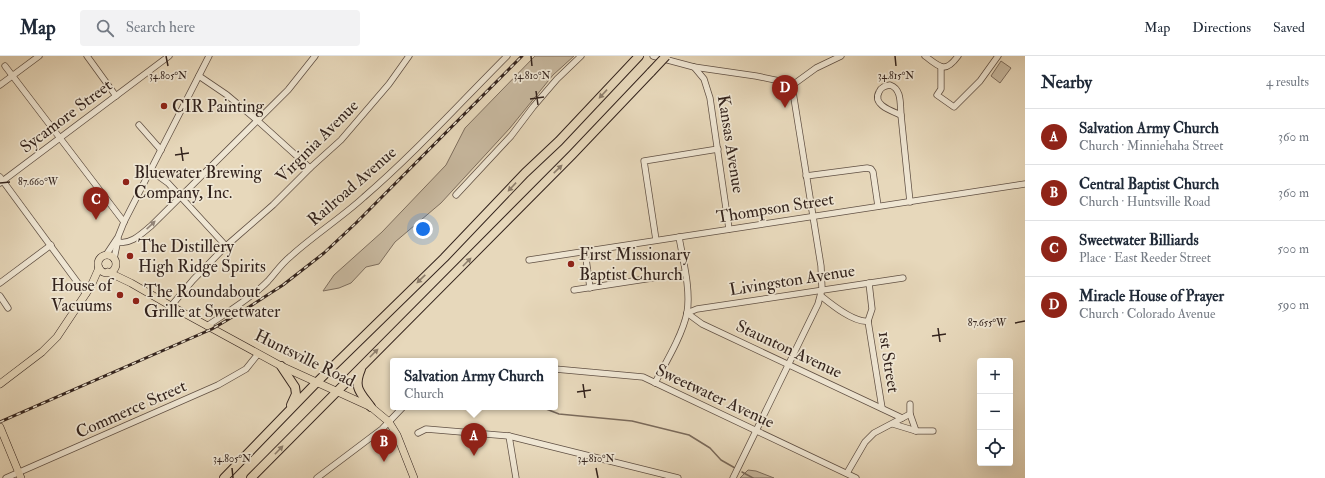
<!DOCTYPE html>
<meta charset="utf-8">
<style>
body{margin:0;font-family:"IM FELL Double Pica",serif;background:#f2f2f3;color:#1f2937}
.controls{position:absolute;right:12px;bottom:12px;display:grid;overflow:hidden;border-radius:4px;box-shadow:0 4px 16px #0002}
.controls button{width:36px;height:36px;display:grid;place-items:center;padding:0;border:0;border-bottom:1px solid #e0e1e3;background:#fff;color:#1f2937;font:20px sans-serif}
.you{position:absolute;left:423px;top:173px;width:14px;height:14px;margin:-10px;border:3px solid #fff;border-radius:50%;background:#1a73e8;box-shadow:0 0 0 6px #1a73e833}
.badge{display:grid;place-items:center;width:26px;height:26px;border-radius:50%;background:#8f2418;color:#fff;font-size:13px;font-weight:700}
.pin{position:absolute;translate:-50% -33px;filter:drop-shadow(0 1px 2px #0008)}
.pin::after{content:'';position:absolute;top:21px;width:14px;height:12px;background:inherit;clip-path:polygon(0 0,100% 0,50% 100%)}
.popup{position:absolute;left:390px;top:302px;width:168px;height:52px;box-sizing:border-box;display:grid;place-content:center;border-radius:4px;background:#fff;filter:drop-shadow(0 1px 3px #0005);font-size:13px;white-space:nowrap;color:#747a83}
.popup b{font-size:15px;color:#1f2937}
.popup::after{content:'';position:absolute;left:50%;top:100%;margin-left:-8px;border:8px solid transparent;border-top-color:#fff}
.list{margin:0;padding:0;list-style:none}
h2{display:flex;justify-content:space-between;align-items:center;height:52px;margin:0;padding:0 16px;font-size:17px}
h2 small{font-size:13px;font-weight:400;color:#747a83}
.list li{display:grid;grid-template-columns:26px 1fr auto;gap:12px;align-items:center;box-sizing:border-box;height:56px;padding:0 16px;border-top:1px solid #e0e1e3}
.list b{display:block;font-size:15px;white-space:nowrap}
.list p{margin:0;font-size:13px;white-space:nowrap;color:#747a83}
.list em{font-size:13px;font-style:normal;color:#747a83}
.icon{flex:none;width:22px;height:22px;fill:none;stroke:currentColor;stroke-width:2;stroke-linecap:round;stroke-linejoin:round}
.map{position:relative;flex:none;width:1025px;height:422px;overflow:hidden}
header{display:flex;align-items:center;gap:24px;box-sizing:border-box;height:56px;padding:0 20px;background:#fff;border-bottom:1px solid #e0e1e3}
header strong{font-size:19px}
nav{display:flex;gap:22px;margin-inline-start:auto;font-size:14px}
.search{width:280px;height:36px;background:#f2f2f3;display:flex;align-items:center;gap:10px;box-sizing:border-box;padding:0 14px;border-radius:4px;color:#747a83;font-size:15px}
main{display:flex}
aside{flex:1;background:#fff}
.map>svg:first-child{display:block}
.green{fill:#c8b9a0;stroke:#7e6e5e}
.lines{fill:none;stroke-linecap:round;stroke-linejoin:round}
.stream{stroke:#7a6a5b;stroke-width:1.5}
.minor-casing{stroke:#605044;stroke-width:7}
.major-casing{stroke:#33231d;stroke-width:8}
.highway-casing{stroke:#33231d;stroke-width:10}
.minor{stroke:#efe6d3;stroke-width:5.5}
.major{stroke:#e7d8bb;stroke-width:7}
.highway{stroke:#e7d8bb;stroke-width:8}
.rail-casing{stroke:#33231d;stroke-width:3}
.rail{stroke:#efe6d3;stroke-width:1.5;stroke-dasharray:4.5;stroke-linecap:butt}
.highway-bridge-casing{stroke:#33231d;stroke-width:10;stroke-linecap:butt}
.highway-bridge{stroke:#e7d8bb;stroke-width:8}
.oneway{fill:#8d7e6c}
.oneway2{fill:#918478}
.ticks{fill:none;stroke:#33231d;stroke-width:1.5}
.poi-dot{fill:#8f2418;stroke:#efe6d3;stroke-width:1.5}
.labels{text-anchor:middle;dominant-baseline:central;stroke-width:3.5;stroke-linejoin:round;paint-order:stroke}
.poi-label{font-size:17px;fill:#33231d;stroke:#efe6d3;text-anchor:start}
.street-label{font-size:17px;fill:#33231d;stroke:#efe6d3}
.ticks-label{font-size:10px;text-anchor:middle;fill:#33231d;stroke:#efe6d3;stroke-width:3.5;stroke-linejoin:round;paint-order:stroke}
</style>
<header>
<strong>Map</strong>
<div class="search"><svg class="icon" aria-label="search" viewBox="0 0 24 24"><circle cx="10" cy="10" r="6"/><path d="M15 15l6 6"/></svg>Search here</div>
<nav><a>Map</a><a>Directions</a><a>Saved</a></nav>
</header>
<main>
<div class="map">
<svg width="1025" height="422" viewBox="0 0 1025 422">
<rect width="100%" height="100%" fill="#e7d8bb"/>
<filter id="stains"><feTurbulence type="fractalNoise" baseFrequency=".005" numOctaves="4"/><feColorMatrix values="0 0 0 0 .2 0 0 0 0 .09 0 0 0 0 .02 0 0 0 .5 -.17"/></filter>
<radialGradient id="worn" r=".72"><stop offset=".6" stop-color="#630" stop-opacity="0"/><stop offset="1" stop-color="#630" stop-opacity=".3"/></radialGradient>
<g class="green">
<polygon points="535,0 574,0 553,19 510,72 441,147 395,186 379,208 366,211 351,227 339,232 323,235 334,219 382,176 446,109 465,72"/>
<polygon points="1001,5 1011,12 1000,27 991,20"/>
<polygon points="748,414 756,415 774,422 740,422"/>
</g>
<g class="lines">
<g class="stream">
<polyline points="541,351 559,358 632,365 689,379 710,392 721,404 735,412"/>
<polyline points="742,416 753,422"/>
</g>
<defs>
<g id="minor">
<polyline points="87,0 116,40"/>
<polyline points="653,0 694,11 756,20 794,28"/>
<path d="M925,0C940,11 945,18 958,0"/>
<polyline points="5,10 124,166"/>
<polyline points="694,11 704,23 710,42 729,173"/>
<polyline points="941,11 941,33 937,39 954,51 980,25 998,0"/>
<polyline points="199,20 227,39 258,65 310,112"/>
<polyline points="794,28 816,12 841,0"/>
<polyline points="0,29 39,0"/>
<path d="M890,29C902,33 900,48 901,59C892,55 872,49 879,36C881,31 885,30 890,29Z"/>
<polyline points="901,59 910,146"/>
<polyline points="139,69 161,94"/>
<polyline points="150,114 168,127 226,190"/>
<polyline points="806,120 867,112 871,113 873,116 878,150"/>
<polyline points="0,121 86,238"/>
<polyline points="0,127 169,0"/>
<polyline points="456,139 511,80 533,51 557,23 581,0"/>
<polyline points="656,184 644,105 718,93"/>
<path d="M118,186C131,189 142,177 151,170L288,34L315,0"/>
<polyline points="585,195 590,232"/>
<polyline points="106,199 118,181 124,166 209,0"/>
<polyline points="114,203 118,183"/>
<polyline points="529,204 1025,128"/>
<polyline points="0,227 51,189"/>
<polyline points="574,234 685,217"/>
<polyline points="0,240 8,252"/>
<path d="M821,240C832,249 854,267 868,265"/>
<polyline points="171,250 193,224 226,190 273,149 310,112 341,84 389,28 409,0"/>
<polyline points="687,257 702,268 902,362"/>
<polyline points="687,257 697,253 903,222"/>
<polyline points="868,265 882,352"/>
<polyline points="868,265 872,253 869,227"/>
<path d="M207,270C226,257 253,241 268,225C276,216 282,207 291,200C314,179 341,162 364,141C415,97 460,47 507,0"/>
<polyline points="555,313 643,321 856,422"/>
<path d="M655,327C666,306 682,280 687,257C691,234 683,204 679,181"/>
<polyline points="910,358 916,375"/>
<polyline points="893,368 916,375 933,375"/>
<polyline points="418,377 426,373 509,380 678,422"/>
<polyline points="509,380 516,422"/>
<polyline points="847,417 865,386 874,377 910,358 910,348"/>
<polyline points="6,422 218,329 246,313 258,298"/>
<polyline points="317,422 382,373 403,351"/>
<polyline points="733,422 818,248 822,233 821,210 793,36 794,28"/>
</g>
<g id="major">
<circle cx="107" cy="208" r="9"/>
<polyline points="108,216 131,227 171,250 281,310 371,351 389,366 397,379 414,422"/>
<polyline points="0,328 42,296 57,281 91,230 99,212"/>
<polyline points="0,371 21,422"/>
</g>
<g id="highway">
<polyline points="281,310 295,331 296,338 291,349"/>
<path d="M361,313C353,332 360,336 371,351"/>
<polyline points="224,422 317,326 444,202 525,117 559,85 639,0"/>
<polyline points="251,422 572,99 651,16"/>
</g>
</defs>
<use href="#minor" class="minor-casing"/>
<use href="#major" class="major-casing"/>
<use href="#highway" class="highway-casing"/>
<use href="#minor" class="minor"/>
<use href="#major" class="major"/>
<use href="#highway" class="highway"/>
<defs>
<polyline id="rail" points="0,366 212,273 249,251 283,229 324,197 356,167 522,0"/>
</defs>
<use href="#rail" class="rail-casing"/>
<use href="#rail" class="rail"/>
<defs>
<polyline id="highway-bridge" points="651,16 666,0"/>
</defs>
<use href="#highway-bridge" class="highway-bridge-casing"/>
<use href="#highway-bridge" class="highway-bridge"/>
</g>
<defs><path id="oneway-solid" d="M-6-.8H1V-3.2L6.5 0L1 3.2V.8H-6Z"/></defs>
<g class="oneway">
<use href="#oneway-solid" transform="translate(603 38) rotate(133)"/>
<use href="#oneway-solid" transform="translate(558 113) rotate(-44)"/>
<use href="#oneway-solid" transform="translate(512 131) rotate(133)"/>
<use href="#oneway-solid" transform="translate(467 206) rotate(-45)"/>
<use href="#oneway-solid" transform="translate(421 223) rotate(136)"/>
<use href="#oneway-solid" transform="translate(374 297) rotate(-45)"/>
<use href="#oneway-solid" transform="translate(279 394) rotate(-46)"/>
</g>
<use class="oneway2" href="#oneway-solid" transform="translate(151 169) rotate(-43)"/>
<path class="ticks" d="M166,0L168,10M531,0L532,10M895,0L896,10M536,35L538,49M530,43L544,41M181,91L183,105M175,99L189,97M0,127L10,126M1015,267L1025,265M938,272L940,286M932,280L946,278M583,328L585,342M577,336L591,334M232,412L233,422M596,412L598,422"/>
<g class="poi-dot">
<circle cx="164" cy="50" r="4"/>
<circle cx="126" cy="126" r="4"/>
<circle cx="130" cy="200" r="4"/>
<circle cx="571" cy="208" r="4"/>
<circle cx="120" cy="239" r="4"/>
<circle cx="136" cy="245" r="4"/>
</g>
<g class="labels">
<g class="poi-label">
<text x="172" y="50">CIR Painting</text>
<text x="134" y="116">Bluewater Brewing<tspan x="134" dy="20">Company, Inc.</tspan></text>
<text x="138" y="190">The Distillery<tspan x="138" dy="20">High Ridge Spirits</tspan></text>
<text x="579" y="198">First Missionary<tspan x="579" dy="20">Baptist Church</tspan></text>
<text x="112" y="229" text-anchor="end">House of<tspan x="112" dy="20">Vacuums</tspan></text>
<text x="144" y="235">The Roundabout<tspan x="144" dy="20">Grille at Sweetwater</tspan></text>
</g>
<g class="street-label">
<text transform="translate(66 60) rotate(-37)">Sycamore Street</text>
<text transform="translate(317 85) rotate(-45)">Virginia Avenue</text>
<text transform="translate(731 88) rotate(81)">Kansas Avenue</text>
<text transform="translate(352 130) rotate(-41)">Railroad Avenue</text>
<text transform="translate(775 152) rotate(-9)">Thompson Street</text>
<text transform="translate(792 224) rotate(-9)">Livingston Avenue</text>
<text transform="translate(789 293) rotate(25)">Staunton Avenue</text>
<text transform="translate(305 302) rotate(26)">Huntsville Road</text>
<text transform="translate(889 306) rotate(81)">1st Street</text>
<text transform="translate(715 340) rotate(25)">Sweetwater Avenue</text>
<text transform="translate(131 353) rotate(-24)">Commerce Street</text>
</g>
</g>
<g class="ticks-label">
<text x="168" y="23">34.805°N</text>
<text x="532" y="23">34.810°N</text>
<text x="896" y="23">34.815°N</text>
<text x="38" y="129">87.660°W</text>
<text x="987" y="270">87.655°W</text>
<text x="232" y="406">34.805°N</text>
<text x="596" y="406">34.810°N</text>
</g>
<rect width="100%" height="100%" filter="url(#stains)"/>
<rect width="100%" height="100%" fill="url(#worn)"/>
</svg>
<div class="controls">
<button>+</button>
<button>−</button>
<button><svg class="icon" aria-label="locate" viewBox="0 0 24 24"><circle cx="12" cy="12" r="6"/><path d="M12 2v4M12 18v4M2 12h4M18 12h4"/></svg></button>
</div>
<div class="you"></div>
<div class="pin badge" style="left:474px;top:400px">A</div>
<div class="popup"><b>Salvation Army Church</b>Church</div>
<div class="pin badge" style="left:384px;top:406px">B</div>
<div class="pin badge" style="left:96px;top:164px">C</div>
<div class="pin badge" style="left:785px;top:52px">D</div>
</div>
<aside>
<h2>Nearby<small>4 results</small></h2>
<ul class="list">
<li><span class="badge">A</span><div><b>Salvation Army Church</b><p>Church · Minniehaha Street</p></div><em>360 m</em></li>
<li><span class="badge">B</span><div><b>Central Baptist Church</b><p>Church · Huntsville Road</p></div><em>360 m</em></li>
<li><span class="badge">C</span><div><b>Sweetwater Billiards</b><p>Place · East Reeder Street</p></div><em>500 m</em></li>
<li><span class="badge">D</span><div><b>Miracle House of Prayer</b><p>Church · Colorado Avenue</p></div><em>590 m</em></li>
</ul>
</aside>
</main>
